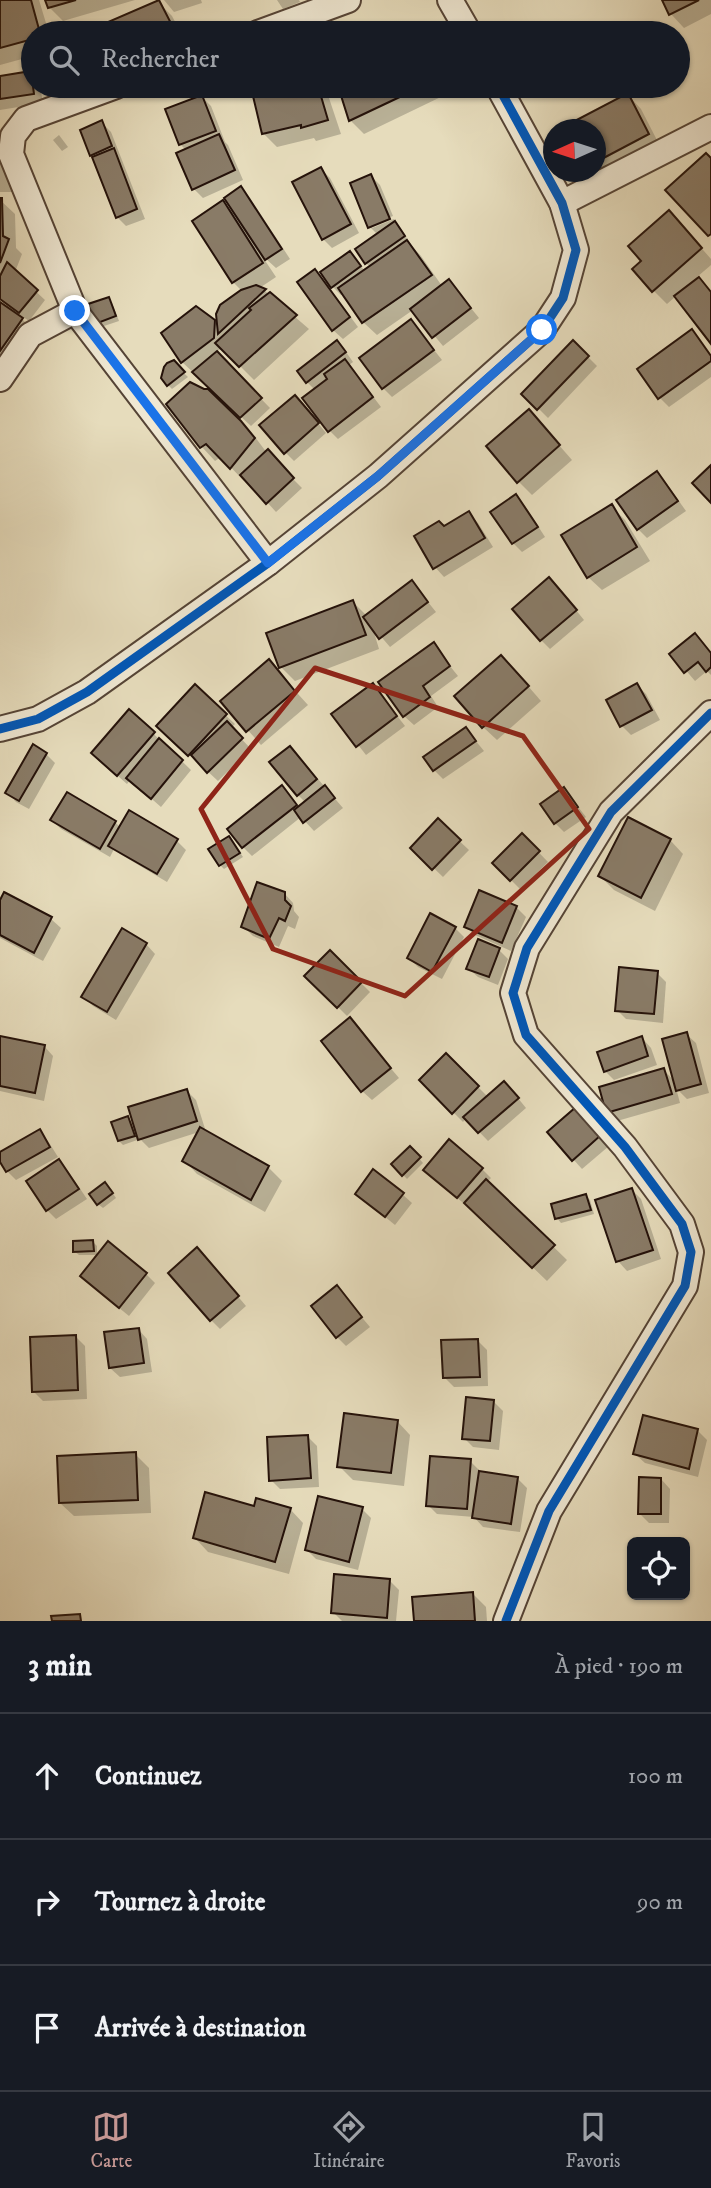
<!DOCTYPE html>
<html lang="fr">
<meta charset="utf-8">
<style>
body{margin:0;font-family:"IM FELL DW Pica",serif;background:#20242c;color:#f1f3f6}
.controls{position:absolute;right:21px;bottom:21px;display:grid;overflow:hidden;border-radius:10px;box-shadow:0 2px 5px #0004}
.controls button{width:63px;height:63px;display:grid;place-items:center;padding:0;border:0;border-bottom:2px solid #363941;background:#171b24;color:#f1f3f6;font:35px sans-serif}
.compass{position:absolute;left:543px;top:119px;width:63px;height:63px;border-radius:50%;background:#171b24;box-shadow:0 2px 5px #0004;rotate:267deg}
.stop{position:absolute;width:21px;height:21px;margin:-16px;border:5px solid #1a73e8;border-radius:50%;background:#fff}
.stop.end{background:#1a73e8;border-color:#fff;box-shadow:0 2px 7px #0008}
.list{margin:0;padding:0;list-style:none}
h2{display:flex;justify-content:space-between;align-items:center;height:91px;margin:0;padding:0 28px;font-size:30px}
h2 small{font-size:23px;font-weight:400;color:#9ea1a6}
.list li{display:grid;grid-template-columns:46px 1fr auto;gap:21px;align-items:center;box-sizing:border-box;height:126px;padding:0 28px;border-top:2px solid #363941}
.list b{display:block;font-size:26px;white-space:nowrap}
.list em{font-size:23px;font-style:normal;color:#9ea1a6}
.icon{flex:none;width:38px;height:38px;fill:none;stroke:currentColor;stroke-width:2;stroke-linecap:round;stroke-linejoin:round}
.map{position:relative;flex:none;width:711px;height:1621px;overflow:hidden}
.search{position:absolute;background:#171b24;box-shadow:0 2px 5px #0004;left:21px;right:21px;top:21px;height:77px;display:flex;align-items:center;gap:18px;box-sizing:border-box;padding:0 24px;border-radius:38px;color:#9ea1a6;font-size:26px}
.sheet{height:469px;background:#171b24}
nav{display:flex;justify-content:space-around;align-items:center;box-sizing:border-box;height:98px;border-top:2px solid #363941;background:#171b24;font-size:19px;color:#9ea1a6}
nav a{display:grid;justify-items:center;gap:4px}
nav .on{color:#c59692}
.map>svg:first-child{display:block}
.shadow{fill:#0003}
.building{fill:#897b67;stroke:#25120a;stroke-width:2}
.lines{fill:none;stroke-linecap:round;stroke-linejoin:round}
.street-casing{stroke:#554436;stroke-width:28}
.street{stroke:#efe8d3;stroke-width:24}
.cycleway-casing{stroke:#efe8d3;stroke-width:13}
.cycleway{stroke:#0057b8;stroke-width:9}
.route{stroke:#1a73e8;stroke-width:9}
.marked{fill:none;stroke:#8f2418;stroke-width:5;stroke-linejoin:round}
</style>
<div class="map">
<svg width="711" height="1621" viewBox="0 0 711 1621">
<rect width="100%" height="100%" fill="#e6dcbc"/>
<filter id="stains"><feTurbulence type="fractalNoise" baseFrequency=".00286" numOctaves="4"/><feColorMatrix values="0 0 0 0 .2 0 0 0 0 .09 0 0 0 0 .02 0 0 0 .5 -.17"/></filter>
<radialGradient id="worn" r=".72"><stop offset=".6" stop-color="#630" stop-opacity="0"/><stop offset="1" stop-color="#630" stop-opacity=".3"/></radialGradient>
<g class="shadow">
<polygon points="0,0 39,0 49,33 33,33 33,56 0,65"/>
<polygon points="47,0 135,0 63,21 49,7"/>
<polygon points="164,0 201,0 202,3 174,12"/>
<polygon points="277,0 299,0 300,2 283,9"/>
<polygon points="664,0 711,0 711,14 684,28 671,14"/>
<polygon points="158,2 172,16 181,33 113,33 110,23"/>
<polygon points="30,73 33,76 33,86 40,86 43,103 0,110 0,78"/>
<polygon points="283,86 325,86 341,134 316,141 314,138 277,147 263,133 255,97"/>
<polygon points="339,86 444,86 447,94 364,134 350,120"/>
<polygon points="628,95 641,109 661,148 605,177 596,168 596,130"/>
<polygon points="202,97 211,106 225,142 228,145 243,180 203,198 194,189 186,150 180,144"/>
<polygon points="101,122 111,132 145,219 126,226 117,217 92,155"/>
<polygon points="59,135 68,147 62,151 53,140"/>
<polygon points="0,138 14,151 15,192 0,192"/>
<polygon points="321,169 330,178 359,233 332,248 323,239"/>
<polygon points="371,176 380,185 393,216 372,224 372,228 394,219 412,246 421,256 442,286 449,281 479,318 443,346 413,310 377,335 363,322 344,294 341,295 332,286 350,254 365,271 370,267 366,263 378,235 370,227"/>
<polygon points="241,188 250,198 290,259 276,268 265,258 264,259 276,277 258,289 265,291 309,329 254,380 222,348 216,352 270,408 251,426 182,362 163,333 214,321 219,326 242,291 233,282 223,202 237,216"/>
<polygon points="0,200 15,214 16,248 22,254 15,272 45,300 29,321 19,314 18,315 36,333 0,379 0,304 6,308 7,306 0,299"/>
<polygon points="682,226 711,259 711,265 697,277 711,291 711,341 676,296 667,304 653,290"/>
<polygon points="315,271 324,281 358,327 343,339 333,330"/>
<polygon points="108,299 112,303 119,321 101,327 96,323"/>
<polygon points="411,321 442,360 392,397 383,388"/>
<polygon points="692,332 711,355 711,377 669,407 660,398 639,370"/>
<polygon points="573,342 597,366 548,418 524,394"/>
<polygon points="346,352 353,362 349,365 381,407 338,439 329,430 315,390 307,382"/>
<polygon points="173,363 188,377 172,389 168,385"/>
<polygon points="208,391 255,437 267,453 302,488 276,512 246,479 244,481 221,457 215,461 202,447 168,404"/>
<polygon points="304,406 326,433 294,461 285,452"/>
<polygon points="529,411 572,460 532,495 518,481"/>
<polygon points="657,474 666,483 686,511 647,538 638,529"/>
<polygon points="516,497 525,506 545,537 522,552 513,543"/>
<polygon points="611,506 625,520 650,561 602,590 588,577"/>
<polygon points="469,513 478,523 493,547 444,577 435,567 444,528"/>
<polygon points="412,582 436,612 390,647 372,626 379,649 295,681 281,667 353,602 367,616"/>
<polygon points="558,588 584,620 550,649 541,640"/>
<polygon points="433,645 458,676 431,696 438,707 414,725 404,716"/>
<polygon points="672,654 711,654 711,675 707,671 695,681"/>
<polygon points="269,662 308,705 261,745 222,701"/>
<polygon points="515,671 541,701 497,740 483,727"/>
<polygon points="373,685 405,726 366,755 334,714"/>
<polygon points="637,685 646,694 660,720 631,735 622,726 608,700"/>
<polygon points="195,687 235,724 231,728 251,749 218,781 159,726"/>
<polygon points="130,711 191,770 161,807 130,780 127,784 102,762"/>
<polygon points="466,729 484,751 443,779 434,770"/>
<polygon points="46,754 55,763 29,809 16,802 7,792"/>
<polygon points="299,757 343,808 314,831 301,817 252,856 243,847 291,797 299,808 306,803 298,795"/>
<polygon points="564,789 586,817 564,832 555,823"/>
<polygon points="52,820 115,822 121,828 176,840 186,850 167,882 120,854 114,849 110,857 61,829"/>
<polygon points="438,821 469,850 443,877 413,848"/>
<polygon points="522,835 548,862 520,889 494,863"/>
<polygon points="670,840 683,854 655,911 614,890 600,876"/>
<polygon points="233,842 243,857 224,869 220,865"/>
<polygon points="480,892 516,907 526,917 511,951 475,935 466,926"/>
<polygon points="284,893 293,903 294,911 299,917 295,929 288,926 279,947 253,936 243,926"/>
<polygon points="5,894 51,919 61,928 43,961 0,938 0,904"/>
<polygon points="455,928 464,937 442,979 418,967 409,958"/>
<polygon points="146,944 155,954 116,1020 93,1006 84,997"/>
<polygon points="499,950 508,959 498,985 478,977 468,968"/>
<polygon points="330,952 370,992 347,1016 307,976"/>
<polygon points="657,973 666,982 663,1023 626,1019 617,1010"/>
<polygon points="350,1020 399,1078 372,1100 362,1091"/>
<polygon points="686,1034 696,1043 709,1093 687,1099 676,1088 680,1103 617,1121 608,1112 664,1070 675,1082"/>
<polygon points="642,1038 651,1048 657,1065 614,1080 605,1071"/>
<polygon points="0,1044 44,1046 53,1056 44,1101 0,1091"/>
<polygon points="446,1055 488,1097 513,1092 526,1108 488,1141 466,1118 463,1122 421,1080"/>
<polygon points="187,1091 196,1100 206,1132 268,1167 282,1181 265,1212 197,1174 184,1160 199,1132 149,1148 140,1139 123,1145 119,1141 128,1118 136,1126"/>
<polygon points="576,1109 609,1146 582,1169 573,1159"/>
<polygon points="39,1132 48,1141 58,1157 16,1180 7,1171 0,1159 0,1154"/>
<polygon points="410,1148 423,1163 407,1179 393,1164"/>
<polygon points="59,1162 68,1171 87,1199 56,1219 47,1210"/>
<polygon points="482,1169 491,1178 487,1182 567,1260 547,1281 468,1205 467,1206 434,1179"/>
<polygon points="109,1188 116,1198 103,1208 98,1204"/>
<polygon points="632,1190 641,1199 661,1259 627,1271 618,1261"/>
<polygon points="357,1194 402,1194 412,1203 395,1225"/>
<polygon points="586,1196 590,1200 594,1214 561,1223 557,1218"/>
<polygon points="93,1242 97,1246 97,1255 79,1255 74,1251"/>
<polygon points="206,1259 246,1306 220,1329 211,1320"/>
<polygon points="146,1274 155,1283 129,1316 91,1285"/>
<polygon points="337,1288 370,1327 346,1346 337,1337"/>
<polygon points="138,1329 147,1339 152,1372 120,1377 110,1368"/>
<polygon points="76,1337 85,1346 87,1399 43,1401 33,1391"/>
<polygon points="477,1340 487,1350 488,1386 454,1387 445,1378"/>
<polygon points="493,1401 503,1411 499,1450 473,1447 464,1438"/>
<polygon points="397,1421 410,1435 404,1486 353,1480 339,1466"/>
<polygon points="698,1431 707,1440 698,1477 645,1463 635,1454"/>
<polygon points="308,1437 317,1446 319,1487 280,1489 271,1480"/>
<polygon points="135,1454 149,1468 151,1513 74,1516 60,1503"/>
<polygon points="470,1461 479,1470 479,1473 517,1478 527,1488 520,1532 483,1527 474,1517 437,1514 428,1505"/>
<polygon points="661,1479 670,1489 669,1523 649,1523 640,1514"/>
<polygon points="255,1508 290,1509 303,1523 289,1574 208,1552 195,1538"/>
<polygon points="362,1509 371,1518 358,1570 316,1559 307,1550"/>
<polygon points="389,1580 399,1590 396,1621 342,1621 333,1612"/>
<polygon points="472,1593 486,1607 487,1621 415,1621"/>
</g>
<g class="building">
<polygon points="0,0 31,0 40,33 33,33 33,39 0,48"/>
<polygon points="45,0 76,0 48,8"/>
<polygon points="159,0 176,33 111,33 108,22"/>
<polygon points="662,0 699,0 669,15"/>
<polygon points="31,71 34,94 0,99 0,76"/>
<polygon points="279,86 318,86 328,120 301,128 301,125 262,134 253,96"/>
<polygon points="338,86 423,86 349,121"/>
<polygon points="628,93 649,134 596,162 596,130 572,130 569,124"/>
<polygon points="202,95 216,131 179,145 165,109"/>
<polygon points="102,120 112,146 90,156 80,130"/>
<polygon points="219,134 235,170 192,190 176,153"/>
<polygon points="114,148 137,209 116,218 92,157"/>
<polygon points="706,153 711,158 711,234 708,236 665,190"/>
<polygon points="321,167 351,224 322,240 292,182"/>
<polygon points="371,174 390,219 368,228 350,183"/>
<polygon points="241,186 282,249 265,260 224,198"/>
<polygon points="0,198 2,198 3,236 9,239 0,263"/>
<polygon points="223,200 263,263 232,283 192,221"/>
<polygon points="669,210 702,248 652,292 632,269 641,261 628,246"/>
<polygon points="395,221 405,236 365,264 355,249"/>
<polygon points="407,240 432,275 362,323 338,288"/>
<polygon points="350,251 361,266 331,288 320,272"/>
<polygon points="7,262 38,290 19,313 0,299 0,276"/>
<polygon points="315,269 350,317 332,331 297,282"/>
<polygon points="699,277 711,292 711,344 674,296"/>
<polygon points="449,279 471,308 432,338 410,309"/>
<polygon points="256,285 266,289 218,334 216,314 220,305 241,290"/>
<polygon points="270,292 297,315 239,367 215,343 251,310 249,308"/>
<polygon points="109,297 116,316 95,324 88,304"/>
<polygon points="0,302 23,318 0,351"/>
<polygon points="196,306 215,320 214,338 181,363 161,333"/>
<polygon points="411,319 434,350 382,389 359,358"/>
<polygon points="692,329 711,356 711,361 658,399 637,369"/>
<polygon points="337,340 346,352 306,383 297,371"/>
<polygon points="573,340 589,356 537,410 521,394"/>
<polygon points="217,351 262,398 240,418 192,372"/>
<polygon points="345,359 373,397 328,432 302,398 327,379 324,374"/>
<polygon points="174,360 185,372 167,386 161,378 164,367 167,363"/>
<polygon points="190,382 204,389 208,389 241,421 255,438 230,469 206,444 200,448 166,404"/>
<polygon points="295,395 319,423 284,454 259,425"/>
<polygon points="529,409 560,445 517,483 486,446"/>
<polygon points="268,449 294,478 266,504 240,475"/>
<polygon points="711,465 711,503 692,483"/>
<polygon points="657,471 678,501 637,530 616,500"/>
<polygon points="516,494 538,527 512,544 490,512"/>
<polygon points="612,504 637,547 587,578 561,535"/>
<polygon points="469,511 485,538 433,569 414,536 439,521 444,526"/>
<polygon points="549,577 577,610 540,641 512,609"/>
<polygon points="412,580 428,602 379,639 363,617"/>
<polygon points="353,600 366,635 279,668 266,633"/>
<polygon points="695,633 711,653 711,667 706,672 698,662 684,673 669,654"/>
<polygon points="434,642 450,666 423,686 430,697 403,717 378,682"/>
<polygon points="501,655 529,686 482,728 454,696"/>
<polygon points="269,659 295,691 246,732 220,701"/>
<polygon points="373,683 397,716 356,747 331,714"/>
<polygon points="637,683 652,710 620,727 606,700"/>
<polygon points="195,684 227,714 188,756 156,726"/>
<polygon points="129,709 155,732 117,776 91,753"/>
<polygon points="227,721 243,738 207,773 191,755"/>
<polygon points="466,727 476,741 433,771 423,757"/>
<polygon points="159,738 183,760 151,799 126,778"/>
<polygon points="33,744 47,753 19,801 5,793"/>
<polygon points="290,746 317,779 297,796 269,762"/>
<polygon points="282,785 297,805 242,848 227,829"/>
<polygon points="325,785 335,798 303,823 294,810"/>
<polygon points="564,787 578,807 554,824 540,804"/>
<polygon points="67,792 116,821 100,849 50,820"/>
<polygon points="129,810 178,839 157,874 108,846"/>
<polygon points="628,817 671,839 641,898 598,876"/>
<polygon points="438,818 461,840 432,870 410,848"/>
<polygon points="522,833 540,851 510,881 492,863"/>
<polygon points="229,836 240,853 219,866 208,849"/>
<polygon points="257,882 285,892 285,900 291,906 285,921 279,918 269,939 241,927"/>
<polygon points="479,890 517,906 502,943 464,927"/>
<polygon points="4,892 52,917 34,953 0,935 0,900"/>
<polygon points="430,913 456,927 432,972 407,958"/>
<polygon points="122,928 147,943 107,1012 81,997"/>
<polygon points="478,939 500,948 489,977 466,969"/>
<polygon points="330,950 362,982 337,1008 304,976"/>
<polygon points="619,967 658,971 654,1014 615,1011"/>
<polygon points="350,1017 391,1068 361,1092 321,1041"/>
<polygon points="687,1032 701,1084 676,1091 662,1039"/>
<polygon points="0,1036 45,1045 35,1093 0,1086"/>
<polygon points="642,1036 648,1056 604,1072 597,1052"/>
<polygon points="446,1053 479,1086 452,1114 419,1080"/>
<polygon points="664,1068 672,1094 606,1113 599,1087"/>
<polygon points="504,1081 519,1098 478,1133 463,1117"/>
<polygon points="187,1089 197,1121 138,1140 128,1107"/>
<polygon points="576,1107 601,1135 572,1161 547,1132"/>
<polygon points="128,1116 135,1136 118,1141 111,1122"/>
<polygon points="200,1127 269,1166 251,1200 182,1161"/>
<polygon points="40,1129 50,1147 6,1172 0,1162 0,1152"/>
<polygon points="449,1139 483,1168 457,1198 423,1170"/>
<polygon points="410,1146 421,1157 402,1176 391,1164"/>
<polygon points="59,1159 79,1189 46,1211 26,1181"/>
<polygon points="373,1169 404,1193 385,1217 355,1194"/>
<polygon points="486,1179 555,1245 532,1268 464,1203"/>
<polygon points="105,1182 113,1193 97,1205 89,1194"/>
<polygon points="632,1188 653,1250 616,1262 595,1200"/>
<polygon points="586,1194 591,1210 555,1219 551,1204"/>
<polygon points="93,1240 94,1251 73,1252 73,1241"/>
<polygon points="108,1241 147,1273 119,1308 80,1276"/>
<polygon points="197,1247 239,1296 210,1321 168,1273"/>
<polygon points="337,1285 362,1317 336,1338 311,1306"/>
<polygon points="139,1328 144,1363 109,1368 104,1332"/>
<polygon points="76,1335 78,1390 32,1392 30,1337"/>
<polygon points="478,1339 480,1377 443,1378 441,1340"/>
<polygon points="466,1397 494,1400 490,1441 462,1439"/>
<polygon points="344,1413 398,1420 391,1473 337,1467"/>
<polygon points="643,1415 698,1429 689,1469 633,1454"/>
<polygon points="308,1435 311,1478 269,1481 267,1437"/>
<polygon points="136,1452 138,1500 59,1503 57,1456"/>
<polygon points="430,1456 471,1459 467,1509 426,1506"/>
<polygon points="479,1471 518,1477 511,1524 472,1518"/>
<polygon points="639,1477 661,1478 661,1514 638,1514"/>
<polygon points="205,1492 254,1506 256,1498 291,1508 275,1562 193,1538"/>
<polygon points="318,1496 363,1507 349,1562 305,1550"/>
<polygon points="334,1574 390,1579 387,1618 331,1613"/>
<polygon points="473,1592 475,1621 414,1621 412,1597"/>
<polygon points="80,1614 81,1621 52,1621 51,1616"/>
</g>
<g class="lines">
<defs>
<g id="street">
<polyline points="450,0 469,33"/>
<polyline points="258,33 348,0"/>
<polyline points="562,203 711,127"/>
<polyline points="75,311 268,563"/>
<polyline points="0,379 30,335 75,311 11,154 13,136 26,119 116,86"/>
<polyline points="0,729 38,719 87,692 268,563 378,476 542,330 563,298 576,250 562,203 498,86"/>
<polyline points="506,1621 549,1511 685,1286 691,1252 682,1224 625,1147 526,1035 513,993 527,948 611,812 711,713"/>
</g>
</defs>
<use href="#street" class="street-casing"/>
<use href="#street" class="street"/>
<defs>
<g id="cycleway">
<polyline points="0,729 38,719 87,692 268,563 378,476 542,330 563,298 576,250 562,203 498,86"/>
<polyline points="506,1621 549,1511 685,1286 691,1252 682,1224 625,1147 526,1035 513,993 527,948 611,812 711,713"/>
</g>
</defs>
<use href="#cycleway" class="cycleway-casing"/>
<use href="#cycleway" class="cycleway"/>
</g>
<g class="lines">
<polyline class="route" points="75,311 268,563 378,476 542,330"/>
</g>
<path class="marked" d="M315,668L523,736L589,829L405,996L273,949L201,809Z"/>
<rect width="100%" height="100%" filter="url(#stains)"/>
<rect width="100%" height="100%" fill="url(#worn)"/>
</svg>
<div class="controls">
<button><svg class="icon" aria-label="locate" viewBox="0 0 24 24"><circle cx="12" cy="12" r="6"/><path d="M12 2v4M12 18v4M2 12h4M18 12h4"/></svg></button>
</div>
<svg class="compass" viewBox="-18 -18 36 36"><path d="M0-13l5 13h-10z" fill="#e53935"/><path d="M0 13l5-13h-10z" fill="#9ea1a6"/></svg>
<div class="stop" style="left:542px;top:330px"></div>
<div class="stop end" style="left:75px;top:311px"></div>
<div class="search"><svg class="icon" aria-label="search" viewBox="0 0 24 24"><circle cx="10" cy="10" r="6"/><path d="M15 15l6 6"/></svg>Rechercher</div>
</div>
<section class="sheet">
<h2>3 min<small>À pied · 190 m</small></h2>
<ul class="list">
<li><svg class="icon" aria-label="ahead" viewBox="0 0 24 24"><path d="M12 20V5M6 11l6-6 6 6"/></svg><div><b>Continuez</b></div><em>100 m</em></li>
<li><svg class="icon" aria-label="right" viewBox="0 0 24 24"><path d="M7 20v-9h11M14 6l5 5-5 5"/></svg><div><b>Tournez à droite</b></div><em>90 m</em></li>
<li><svg class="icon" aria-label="arrive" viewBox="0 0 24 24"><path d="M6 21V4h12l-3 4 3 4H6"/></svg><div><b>Arrivée à destination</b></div></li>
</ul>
</section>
<nav>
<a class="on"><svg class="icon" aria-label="map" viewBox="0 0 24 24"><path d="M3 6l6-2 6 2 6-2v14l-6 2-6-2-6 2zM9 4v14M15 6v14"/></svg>Carte</a>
<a><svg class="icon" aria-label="directions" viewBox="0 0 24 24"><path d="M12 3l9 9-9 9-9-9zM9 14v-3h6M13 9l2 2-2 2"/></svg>Itinéraire</a>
<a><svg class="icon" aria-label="saved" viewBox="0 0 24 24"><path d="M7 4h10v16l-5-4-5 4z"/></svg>Favoris</a>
</nav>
